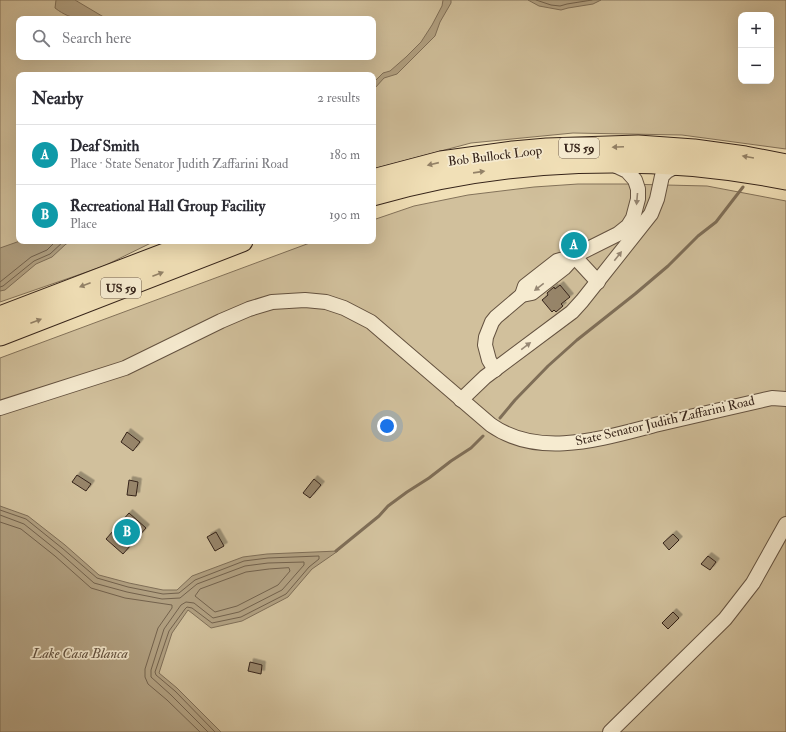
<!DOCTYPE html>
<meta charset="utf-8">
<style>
body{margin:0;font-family:"IM FELL Double Pica",serif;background:#f2f2f3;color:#2b2b33}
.controls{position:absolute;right:12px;top:12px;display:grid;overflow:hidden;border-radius:8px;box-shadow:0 4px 16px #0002}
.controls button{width:36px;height:36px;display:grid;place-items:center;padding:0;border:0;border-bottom:1px solid #e1e1e2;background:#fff;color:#2b2b33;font:20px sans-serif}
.you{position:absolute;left:387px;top:426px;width:14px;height:14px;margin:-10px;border:3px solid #fff;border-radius:50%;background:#1a73e8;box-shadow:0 0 0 6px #1a73e833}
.badge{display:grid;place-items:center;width:26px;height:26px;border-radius:50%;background:#0f766e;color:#fff;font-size:13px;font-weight:700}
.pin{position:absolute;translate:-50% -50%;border:2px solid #fff;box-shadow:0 1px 4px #0006}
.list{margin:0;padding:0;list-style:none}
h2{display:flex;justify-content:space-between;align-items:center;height:52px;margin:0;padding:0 16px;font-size:17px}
h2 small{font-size:13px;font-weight:400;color:#7c7c81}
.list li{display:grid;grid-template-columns:26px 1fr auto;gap:12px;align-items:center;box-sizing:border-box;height:60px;padding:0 16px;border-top:1px solid #e1e1e2}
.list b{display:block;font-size:15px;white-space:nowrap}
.list p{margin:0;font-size:13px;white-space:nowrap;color:#7c7c81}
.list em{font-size:13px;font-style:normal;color:#7c7c81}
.icon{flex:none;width:22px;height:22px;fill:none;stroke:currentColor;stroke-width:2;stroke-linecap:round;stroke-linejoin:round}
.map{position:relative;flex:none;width:786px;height:732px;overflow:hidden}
.search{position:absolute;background:#fff;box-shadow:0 4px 16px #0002;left:16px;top:16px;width:360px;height:44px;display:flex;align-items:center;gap:10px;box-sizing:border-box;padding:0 14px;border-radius:8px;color:#7c7c81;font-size:15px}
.panel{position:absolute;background:#fff;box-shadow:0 4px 16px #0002;left:16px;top:72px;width:360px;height:172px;border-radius:8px}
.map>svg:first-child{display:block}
.green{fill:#d1c09c;stroke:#83725a;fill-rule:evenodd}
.water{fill:#b1a081;stroke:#7f6e57}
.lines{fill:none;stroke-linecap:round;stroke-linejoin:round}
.shore{stroke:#73624d;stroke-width:1}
.stream{stroke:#7f6e57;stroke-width:3}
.building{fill:#97856b;stroke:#352319;filter:url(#shadow)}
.minor-casing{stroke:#645240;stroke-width:16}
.highway-casing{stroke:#352319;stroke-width:23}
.minor{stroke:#f6ebd0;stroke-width:14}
.highway{stroke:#f1e0b7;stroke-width:21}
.oneway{fill:#938268}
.oneway2{fill:#968774}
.labels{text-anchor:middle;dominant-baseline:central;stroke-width:3.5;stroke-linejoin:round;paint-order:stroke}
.shield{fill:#f6ebd0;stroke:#6f5f50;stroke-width:1}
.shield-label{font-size:12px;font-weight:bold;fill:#352319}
.street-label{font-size:13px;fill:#352319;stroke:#f6ebd0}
.water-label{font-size:14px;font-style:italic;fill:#604f3d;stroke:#f6ebd0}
</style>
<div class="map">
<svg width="786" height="732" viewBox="0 0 786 732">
<defs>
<filter id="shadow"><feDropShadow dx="3.5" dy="-3.5" stdDeviation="0" flood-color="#0004"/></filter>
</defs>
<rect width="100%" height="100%" fill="#f1e0b7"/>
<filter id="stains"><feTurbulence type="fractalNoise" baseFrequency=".005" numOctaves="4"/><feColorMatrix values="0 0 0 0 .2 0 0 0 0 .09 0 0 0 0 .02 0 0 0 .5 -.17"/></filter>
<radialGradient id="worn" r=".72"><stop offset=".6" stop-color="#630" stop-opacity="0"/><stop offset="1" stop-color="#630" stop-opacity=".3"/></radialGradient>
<g class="green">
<path d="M0,0H786V149L682,135L573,133L471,143L373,169V75H19V241H155L104,266L0,302ZM741,15H771V81H741ZM19,19H373V57H19Z"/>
<polygon points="578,184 625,184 707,186 786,201 786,732 0,732 0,358 315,241 373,241 373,220 414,206 468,195 534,187"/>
</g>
<g class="water">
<path d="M56,0H75L107,19C86,19 73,22 55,8Z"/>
<polygon points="443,0 451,0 451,3 440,22 435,36 397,74 384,78 375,88 373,93 373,83 383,73 390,71 406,57 421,42 432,25 442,6"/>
<polygon points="528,0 601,0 593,4 568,8 561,10 539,6"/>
<polygon points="20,241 74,241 66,244 52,257 36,264 5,290 0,291 0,248"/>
<polygon points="0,506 28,516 65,545 99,575 129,583 163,590 177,590 192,576 243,557 267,554 338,551 312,569 288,597 242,621 211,628 188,610 172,633 159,673 177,688 221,732 0,732"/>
</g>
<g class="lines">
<g class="shore">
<polyline points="536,0 551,5 560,6 567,4 592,0"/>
<polyline points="0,282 31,257 47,250 56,241"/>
<polyline points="0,287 3,286 34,261 50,254 64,241"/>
<polyline points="0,510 26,519 62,548 97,578 128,587 163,594 179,593 195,580 244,561 268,558 319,556 319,559 309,567 286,594 241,617 212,623 192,608 187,607 185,609 169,631 155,672 156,675 175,691 215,732"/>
<polyline points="0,515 24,524 59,552 94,583 127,592 162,599 180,598 197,584 245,566 268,563 304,562 304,565 282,590 239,612 213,618 194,603 186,602 181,605 164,629 151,670 151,677 171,695 208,732"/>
<polyline points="0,522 21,529 55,556 91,588 125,598 172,605 172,608 158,628 145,669 145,677 148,684 167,700 200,732"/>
<polygon points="289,568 290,571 278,585 237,606 215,612 195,596 200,589 246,572 269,569"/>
</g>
<g class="stream">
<polyline points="500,418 515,400 548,366 577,340 635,294 668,266 698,236 716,222 743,187"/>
<polyline points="336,551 379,516 388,506 407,492 429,478 451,461 471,448 483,436"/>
</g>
</g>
<g class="building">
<polygon points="560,285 570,297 561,304 563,306 556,312 554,310 552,312 542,300 548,295 547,293 554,287 555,289"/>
<polygon points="127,432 140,442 133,451 121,442"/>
<polygon points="77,475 91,484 86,491 72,482"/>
<polygon points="314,479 321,485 310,498 303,493"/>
<polygon points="129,480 138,482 136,496 127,495"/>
<polygon points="129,513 146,528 123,554 106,539"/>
<polygon points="216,532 224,546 215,551 207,537"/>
<polygon points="673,534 679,540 669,550 663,543"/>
<polygon points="708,556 716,562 710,570 701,564"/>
<polygon points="673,612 679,618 668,629 662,623"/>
<polygon points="250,662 262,665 261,674 248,671"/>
</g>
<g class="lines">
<defs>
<g id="minor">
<polyline points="574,256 598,282"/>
<polyline points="522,295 525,286 557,261 574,256 618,234 628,226 633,218 638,199 638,189 635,180 627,171 612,164"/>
<polyline points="495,370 489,360 485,345 486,337 492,322 496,317 522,295 532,293 564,268 574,257"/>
<polyline points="461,400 485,377 572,312 582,301 651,214 657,199 662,176 667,171 679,165"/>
<path d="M0,408L125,368L221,321L249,309L272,302L305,300L326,302L344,308L371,322L491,425C541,460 606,437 659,424C694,416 728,408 763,400L772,398L786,399"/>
<polyline points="610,732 725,619 753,583 786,524"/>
</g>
<g id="highway">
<polyline points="373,180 441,162 513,152 547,149 638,146 694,150 745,157 786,165"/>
<path d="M373,195C505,157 651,152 786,179"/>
<polyline points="0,317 199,241"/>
<polyline points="0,335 242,241"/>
</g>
</defs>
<use href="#minor" class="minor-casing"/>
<use href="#highway" class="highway-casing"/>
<use href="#minor" class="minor"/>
<use href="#highway" class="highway"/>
</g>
<defs><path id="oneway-solid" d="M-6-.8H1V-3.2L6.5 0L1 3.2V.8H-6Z"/></defs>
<g class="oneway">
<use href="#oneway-solid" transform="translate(618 147) rotate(178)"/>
<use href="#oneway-solid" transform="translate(748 157) rotate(-170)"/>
<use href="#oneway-solid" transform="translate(433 164) rotate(167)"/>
<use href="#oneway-solid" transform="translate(479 172) rotate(-8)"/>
<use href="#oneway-solid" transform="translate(158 274) rotate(-21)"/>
<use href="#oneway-solid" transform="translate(85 285) rotate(159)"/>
<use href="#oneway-solid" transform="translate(36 321) rotate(-21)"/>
</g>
<g class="oneway2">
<use href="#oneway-solid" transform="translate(637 199) rotate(95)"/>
<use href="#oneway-solid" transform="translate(618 256) rotate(-52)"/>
<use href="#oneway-solid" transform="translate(539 287) rotate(142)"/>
<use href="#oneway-solid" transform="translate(526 346) rotate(-37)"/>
</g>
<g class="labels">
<g class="shield">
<rect x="559" y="138" width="40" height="20" rx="3"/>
<rect x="101" y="278" width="40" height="20" rx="3"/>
</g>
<g class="shield-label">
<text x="579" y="148">US 59</text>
<text x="121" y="288">US 59</text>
</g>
<g class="street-label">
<text transform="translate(495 156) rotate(-7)">Bob Bullock Loop</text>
<text transform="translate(665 421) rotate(-13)">State Senator Judith Zaffarini Road</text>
</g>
<g class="water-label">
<text x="80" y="653">Lake Casa Blanca</text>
</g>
</g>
<rect width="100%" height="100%" filter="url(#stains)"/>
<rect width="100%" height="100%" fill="url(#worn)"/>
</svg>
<div class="controls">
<button>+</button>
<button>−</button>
</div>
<div class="you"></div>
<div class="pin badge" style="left:574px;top:245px;background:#0f9aa8">A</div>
<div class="pin badge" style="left:127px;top:532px;background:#0f9aa8">B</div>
<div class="search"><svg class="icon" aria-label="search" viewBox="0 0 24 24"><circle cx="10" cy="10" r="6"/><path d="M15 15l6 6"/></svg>Search here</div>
<section class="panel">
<h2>Nearby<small>2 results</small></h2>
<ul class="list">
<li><span class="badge" style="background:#0f9aa8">A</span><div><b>Deaf Smith</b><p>Place · State Senator Judith Zaffarini Road</p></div><em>180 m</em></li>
<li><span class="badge" style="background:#0f9aa8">B</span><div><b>Recreational Hall Group Facility</b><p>Place</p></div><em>190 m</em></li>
</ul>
</section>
</div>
